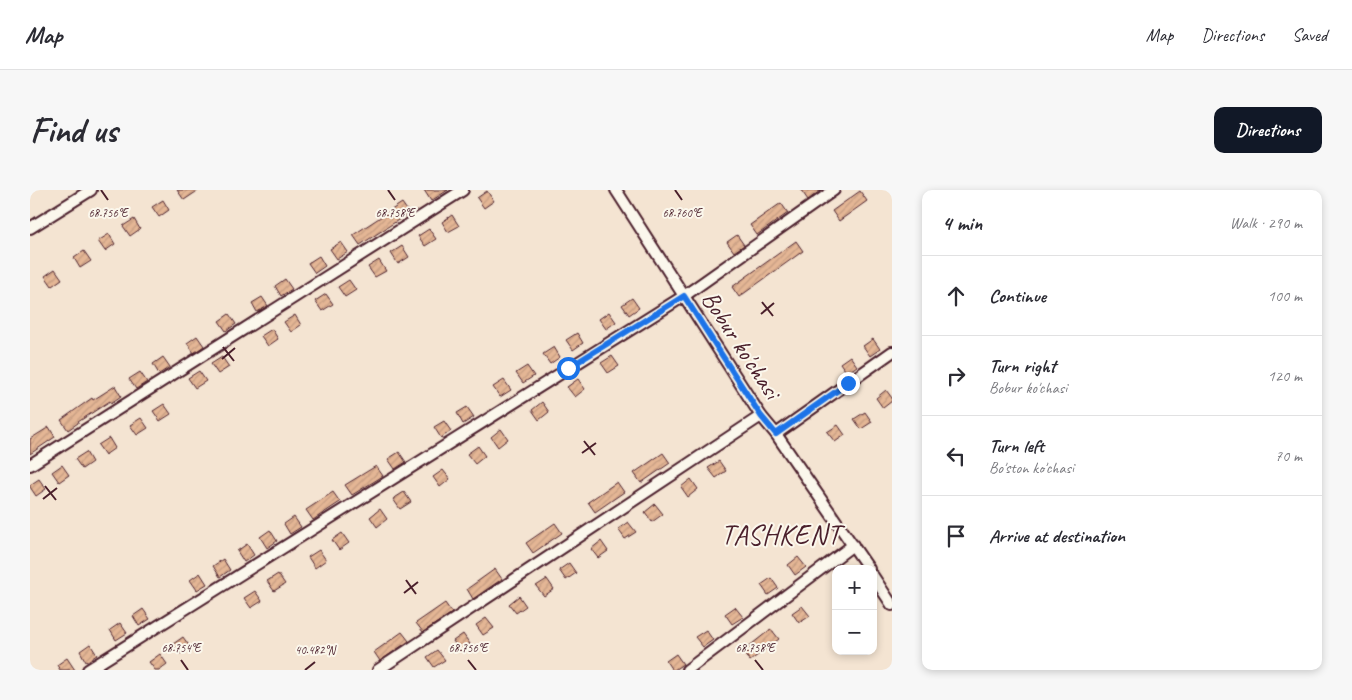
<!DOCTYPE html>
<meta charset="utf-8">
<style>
body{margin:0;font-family:Caveat,sans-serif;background:#f7f7f7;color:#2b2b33}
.controls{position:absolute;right:15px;bottom:15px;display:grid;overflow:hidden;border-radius:10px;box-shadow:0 2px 8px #0003}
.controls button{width:45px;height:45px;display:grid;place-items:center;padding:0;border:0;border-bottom:1px solid #e1e1e2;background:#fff;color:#2b2b33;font:25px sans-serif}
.stop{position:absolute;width:15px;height:15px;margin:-11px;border:4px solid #1a73e8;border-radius:50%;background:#fff}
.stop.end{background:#1a73e8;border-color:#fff;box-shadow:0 1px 5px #0008}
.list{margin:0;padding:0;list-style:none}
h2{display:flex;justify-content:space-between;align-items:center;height:65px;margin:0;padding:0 20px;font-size:21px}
h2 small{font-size:16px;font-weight:400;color:#7c7c81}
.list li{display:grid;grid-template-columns:32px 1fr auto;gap:15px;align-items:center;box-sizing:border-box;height:80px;padding:0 20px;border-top:1px solid #e1e1e2}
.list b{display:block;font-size:19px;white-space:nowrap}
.list p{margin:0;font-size:16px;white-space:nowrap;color:#7c7c81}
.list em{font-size:16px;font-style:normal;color:#7c7c81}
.icon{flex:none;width:28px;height:28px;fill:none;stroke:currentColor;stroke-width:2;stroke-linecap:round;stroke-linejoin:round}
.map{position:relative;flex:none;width:862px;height:480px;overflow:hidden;border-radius:10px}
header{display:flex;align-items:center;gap:30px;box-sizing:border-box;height:70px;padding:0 25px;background:#fff;border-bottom:1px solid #e1e1e2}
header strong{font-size:24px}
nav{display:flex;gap:28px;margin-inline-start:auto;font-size:18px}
.intro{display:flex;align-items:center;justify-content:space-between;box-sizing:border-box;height:120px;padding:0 30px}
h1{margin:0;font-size:35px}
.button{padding:12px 22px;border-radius:10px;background:#111827;color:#fff;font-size:18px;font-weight:700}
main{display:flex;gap:30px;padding:0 30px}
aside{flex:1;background:#fff;border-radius:10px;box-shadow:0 2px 8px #0003}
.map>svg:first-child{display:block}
.building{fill:url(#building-hatch);stroke:#4a1f2b}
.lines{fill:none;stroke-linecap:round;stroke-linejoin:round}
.minor-casing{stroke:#4a1f2b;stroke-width:14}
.minor{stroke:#fbf7ec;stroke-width:10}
.route{stroke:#1a73e8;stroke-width:6}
.ticks{fill:none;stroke:#4a1f2b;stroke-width:2}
.labels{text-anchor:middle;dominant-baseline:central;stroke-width:4;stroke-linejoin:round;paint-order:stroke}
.street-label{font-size:25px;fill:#4a1f2b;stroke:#fbf7ec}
.quarter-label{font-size:28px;letter-spacing:1px;fill:#4a1f2b;stroke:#fbf7ec}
.ticks-label{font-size:12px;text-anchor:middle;fill:#4a1f2b;stroke:#fbf7ec;stroke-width:4;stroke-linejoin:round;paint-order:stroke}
</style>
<header>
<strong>Map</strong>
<nav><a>Map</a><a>Directions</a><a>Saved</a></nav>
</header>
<div class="intro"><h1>Find us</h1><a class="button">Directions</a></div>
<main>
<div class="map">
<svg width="862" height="480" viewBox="0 0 862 480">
<defs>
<pattern id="building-hatch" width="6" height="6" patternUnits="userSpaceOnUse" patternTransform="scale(1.25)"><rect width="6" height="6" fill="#e4b695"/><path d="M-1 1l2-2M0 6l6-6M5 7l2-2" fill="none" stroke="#c59c81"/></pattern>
</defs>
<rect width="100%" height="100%" fill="#f4e4d2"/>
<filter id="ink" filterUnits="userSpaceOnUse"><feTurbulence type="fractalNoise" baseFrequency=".02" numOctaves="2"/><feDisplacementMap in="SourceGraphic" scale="10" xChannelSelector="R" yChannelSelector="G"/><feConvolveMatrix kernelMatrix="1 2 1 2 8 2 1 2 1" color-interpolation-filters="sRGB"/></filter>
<g filter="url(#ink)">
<g class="building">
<polygon points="147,0 169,0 154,10"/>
<polygon points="394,0 418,0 401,11"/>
<polygon points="771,0 791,0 778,10"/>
<polygon points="457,1 464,11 454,18 447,8"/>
<polygon points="830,1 837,11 809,31 802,21"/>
<polygon points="133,10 139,20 129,27 122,17"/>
<polygon points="372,13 379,23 330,55 323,45"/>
<polygon points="751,13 758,23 727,45 720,35"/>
<polygon points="422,25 429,36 418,42 412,32"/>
<polygon points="104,29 110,39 100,46 93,36"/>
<polygon points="399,39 406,49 395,56 388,46"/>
<polygon points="79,44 85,54 75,61 68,51"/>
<polygon points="707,45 714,55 704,62 697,52"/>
<polygon points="766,51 773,61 709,107 702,97"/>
<polygon points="311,52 318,62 307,69 300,59"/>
<polygon points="372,56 379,67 368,74 361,63"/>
<polygon points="54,61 61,71 50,78 44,68"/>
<polygon points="289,66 295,76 285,83 278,73"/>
<polygon points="349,70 356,81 345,87 338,77"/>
<polygon points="25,79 32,89 22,96 15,86"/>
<polygon points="255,89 262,99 251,106 245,96"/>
<polygon points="319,90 326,100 315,107 308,97"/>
<polygon points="296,104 303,114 292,121 285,111"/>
<polygon points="232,107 238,116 227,122 222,113"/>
<polygon points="602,108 609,118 599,125 592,115"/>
<polygon points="579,122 586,132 576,139 569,129"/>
<polygon points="199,124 206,134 196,141 189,131"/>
<polygon points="265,125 271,135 261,142 254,132"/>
<polygon points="242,139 248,149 238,156 231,146"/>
<polygon points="547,143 553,153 543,160 536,150"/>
<polygon points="167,146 174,156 164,163 157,153"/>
<polygon points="843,149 850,159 840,166 833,156"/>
<polygon points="524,157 530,167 520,174 513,164"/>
<polygon points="582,166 589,176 578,183 571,173"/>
<polygon points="820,166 827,176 817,183 810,173"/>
<polygon points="133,167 140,177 129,184 123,174"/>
<polygon points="192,167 199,177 188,184 181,174"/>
<polygon points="497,176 504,186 493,193 486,183"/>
<polygon points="169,181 176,191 165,198 158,188"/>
<polygon points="110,182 117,192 106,199 99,189"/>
<polygon points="548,189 555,199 545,207 537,197"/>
<polygon points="474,190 481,200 470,207 463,197"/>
<polygon points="85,196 91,206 81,213 80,211 48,232 48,233 38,240 31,230 62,208 63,210"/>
<polygon points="856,200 862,208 862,211 853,218 846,208"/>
<polygon points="512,212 519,222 509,230 502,220"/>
<polygon points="134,214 141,224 130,231 123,221"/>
<polygon points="437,217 444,227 433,234 427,223"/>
<polygon points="835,222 842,232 831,239 824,229"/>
<polygon points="111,228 118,238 107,245 100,235"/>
<polygon points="414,231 421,241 411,248 404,237"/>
<polygon points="808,235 815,245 805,252 797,242"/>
<polygon points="19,237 25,247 0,264 0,249"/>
<polygon points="471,239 478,249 468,257 461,247"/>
<polygon points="79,248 85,258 75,265 68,255"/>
<polygon points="448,256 455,266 445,274 437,264"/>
<polygon points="56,262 62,272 52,279 45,269"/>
<polygon points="369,262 376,272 365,279 358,269"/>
<polygon points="633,263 640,273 611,293 604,283"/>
<polygon points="689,271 696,281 686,288 678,278"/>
<polygon points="32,275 39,285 29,292 22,282"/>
<polygon points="346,276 353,286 322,305 315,295"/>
<polygon points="413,280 420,289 410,297 403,287"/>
<polygon points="9,289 16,299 6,306 0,297 0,295"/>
<polygon points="661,289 668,299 658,307 651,297"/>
<polygon points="587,292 594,302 565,322 558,312"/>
<polygon points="303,302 310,312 283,330 276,320"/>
<polygon points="374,302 381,312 370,319 363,309"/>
<polygon points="625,314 633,324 622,332 615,322"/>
<polygon points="350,319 357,329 347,337 340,327"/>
<polygon points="264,327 271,337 260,344 254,334"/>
<polygon points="598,332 606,342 595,349 588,339"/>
<polygon points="525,333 532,343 503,363 496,353"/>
<polygon points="240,340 247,351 237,358 230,347"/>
<polygon points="312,343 319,353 309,360 302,350"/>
<polygon points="571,351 578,361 568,368 561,359"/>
<polygon points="217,354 224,365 214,372 207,361"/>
<polygon points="289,360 296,370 285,378 278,367"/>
<polygon points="768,367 776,377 765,385 758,375"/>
<polygon points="193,369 200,380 190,387 183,376"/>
<polygon points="539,373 546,383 536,390 529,380"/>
<polygon points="465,379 472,389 443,409 437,399"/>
<polygon points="170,383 177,394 167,400 160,390"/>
<polygon points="248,384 255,394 244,401 237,391"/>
<polygon points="741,388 748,398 738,405 731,395"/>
<polygon points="517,389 524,399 514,406 506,396"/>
<polygon points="225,401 232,411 221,418 214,408"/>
<polygon points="489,406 496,416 486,423 479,414"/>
<polygon points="415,413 422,423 393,442 386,433"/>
<polygon points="772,416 780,426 769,433 762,423"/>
<polygon points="705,417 713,427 702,434 695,424"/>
<polygon points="113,419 120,429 109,436 103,426"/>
<polygon points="456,428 464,438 453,445 446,435"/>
<polygon points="90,433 97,443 86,450 80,440"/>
<polygon points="741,439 749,449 720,471 713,461"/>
<polygon points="676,440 683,450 673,457 665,447"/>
<polygon points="372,442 379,451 350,471 344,462"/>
<polygon points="433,444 440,454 430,461 423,451"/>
<polygon points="153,447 160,457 150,464 143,454"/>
<polygon points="60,454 67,465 56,472 50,461"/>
<polygon points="407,460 415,470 404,477 397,467"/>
<polygon points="130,464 137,474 129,480 125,480 119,472"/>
<polygon points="646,464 653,474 644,480 642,480 636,471"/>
<polygon points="37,468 45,480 30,480 27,475"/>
</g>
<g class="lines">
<defs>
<g id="minor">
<polyline points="586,0 731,226 746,244 839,379"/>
<polyline points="0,38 61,0"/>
<polyline points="746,244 862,162"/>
<polyline points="0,275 433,0"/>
<polyline points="843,386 862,415"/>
<polyline points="58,480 654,106 804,0"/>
<polyline points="348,480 731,226"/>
<polyline points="657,480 823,355"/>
</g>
</defs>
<use href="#minor" class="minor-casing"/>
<use href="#minor" class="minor"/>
</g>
</g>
<g class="lines" filter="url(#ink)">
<polyline class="route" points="538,178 654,106 731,226 746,244 818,193"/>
</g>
<path class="ticks" d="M71,0L78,10M358,0L365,10M645,0L652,10M732,112L743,126M731,124L744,113M193,157L204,171M192,169L205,158M554,251L565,265M552,263L566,253M15,296L26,310M13,309L27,298M376,390L386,404M374,403L388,392M151,470L158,480M438,470L446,480M725,470L733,480M275,480L285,472"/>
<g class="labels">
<g class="street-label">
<text transform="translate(711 155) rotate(57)">Bobur ko'chasi</text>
</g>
<g class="quarter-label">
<text x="751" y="344">TASHKENT</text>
</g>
</g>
<g class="ticks-label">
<text x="78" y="27">68.756°E</text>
<text x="365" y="27">68.758°E</text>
<text x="652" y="27">68.760°E</text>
<text x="151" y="462">68.754°E</text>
<text x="438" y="462">68.756°E</text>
<text x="725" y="462">68.758°E</text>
<text x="285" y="464">40.482°N</text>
</g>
</svg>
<div class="controls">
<button>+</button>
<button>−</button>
</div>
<div class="stop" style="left:538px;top:178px"></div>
<div class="stop end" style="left:818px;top:193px"></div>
</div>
<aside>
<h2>4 min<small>Walk · 290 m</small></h2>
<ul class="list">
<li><svg class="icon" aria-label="ahead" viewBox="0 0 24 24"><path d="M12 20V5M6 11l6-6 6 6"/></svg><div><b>Continue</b></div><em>100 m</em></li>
<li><svg class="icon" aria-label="right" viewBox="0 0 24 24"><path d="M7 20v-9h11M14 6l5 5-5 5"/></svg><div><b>Turn right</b><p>Bobur ko'chasi</p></div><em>120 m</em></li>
<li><svg class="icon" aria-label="left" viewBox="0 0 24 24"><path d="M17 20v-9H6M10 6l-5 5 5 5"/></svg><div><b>Turn left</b><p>Bo'ston ko'chasi</p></div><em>70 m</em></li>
<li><svg class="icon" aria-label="arrive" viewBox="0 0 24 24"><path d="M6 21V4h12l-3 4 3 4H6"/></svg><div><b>Arrive at destination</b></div></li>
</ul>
</aside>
</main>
